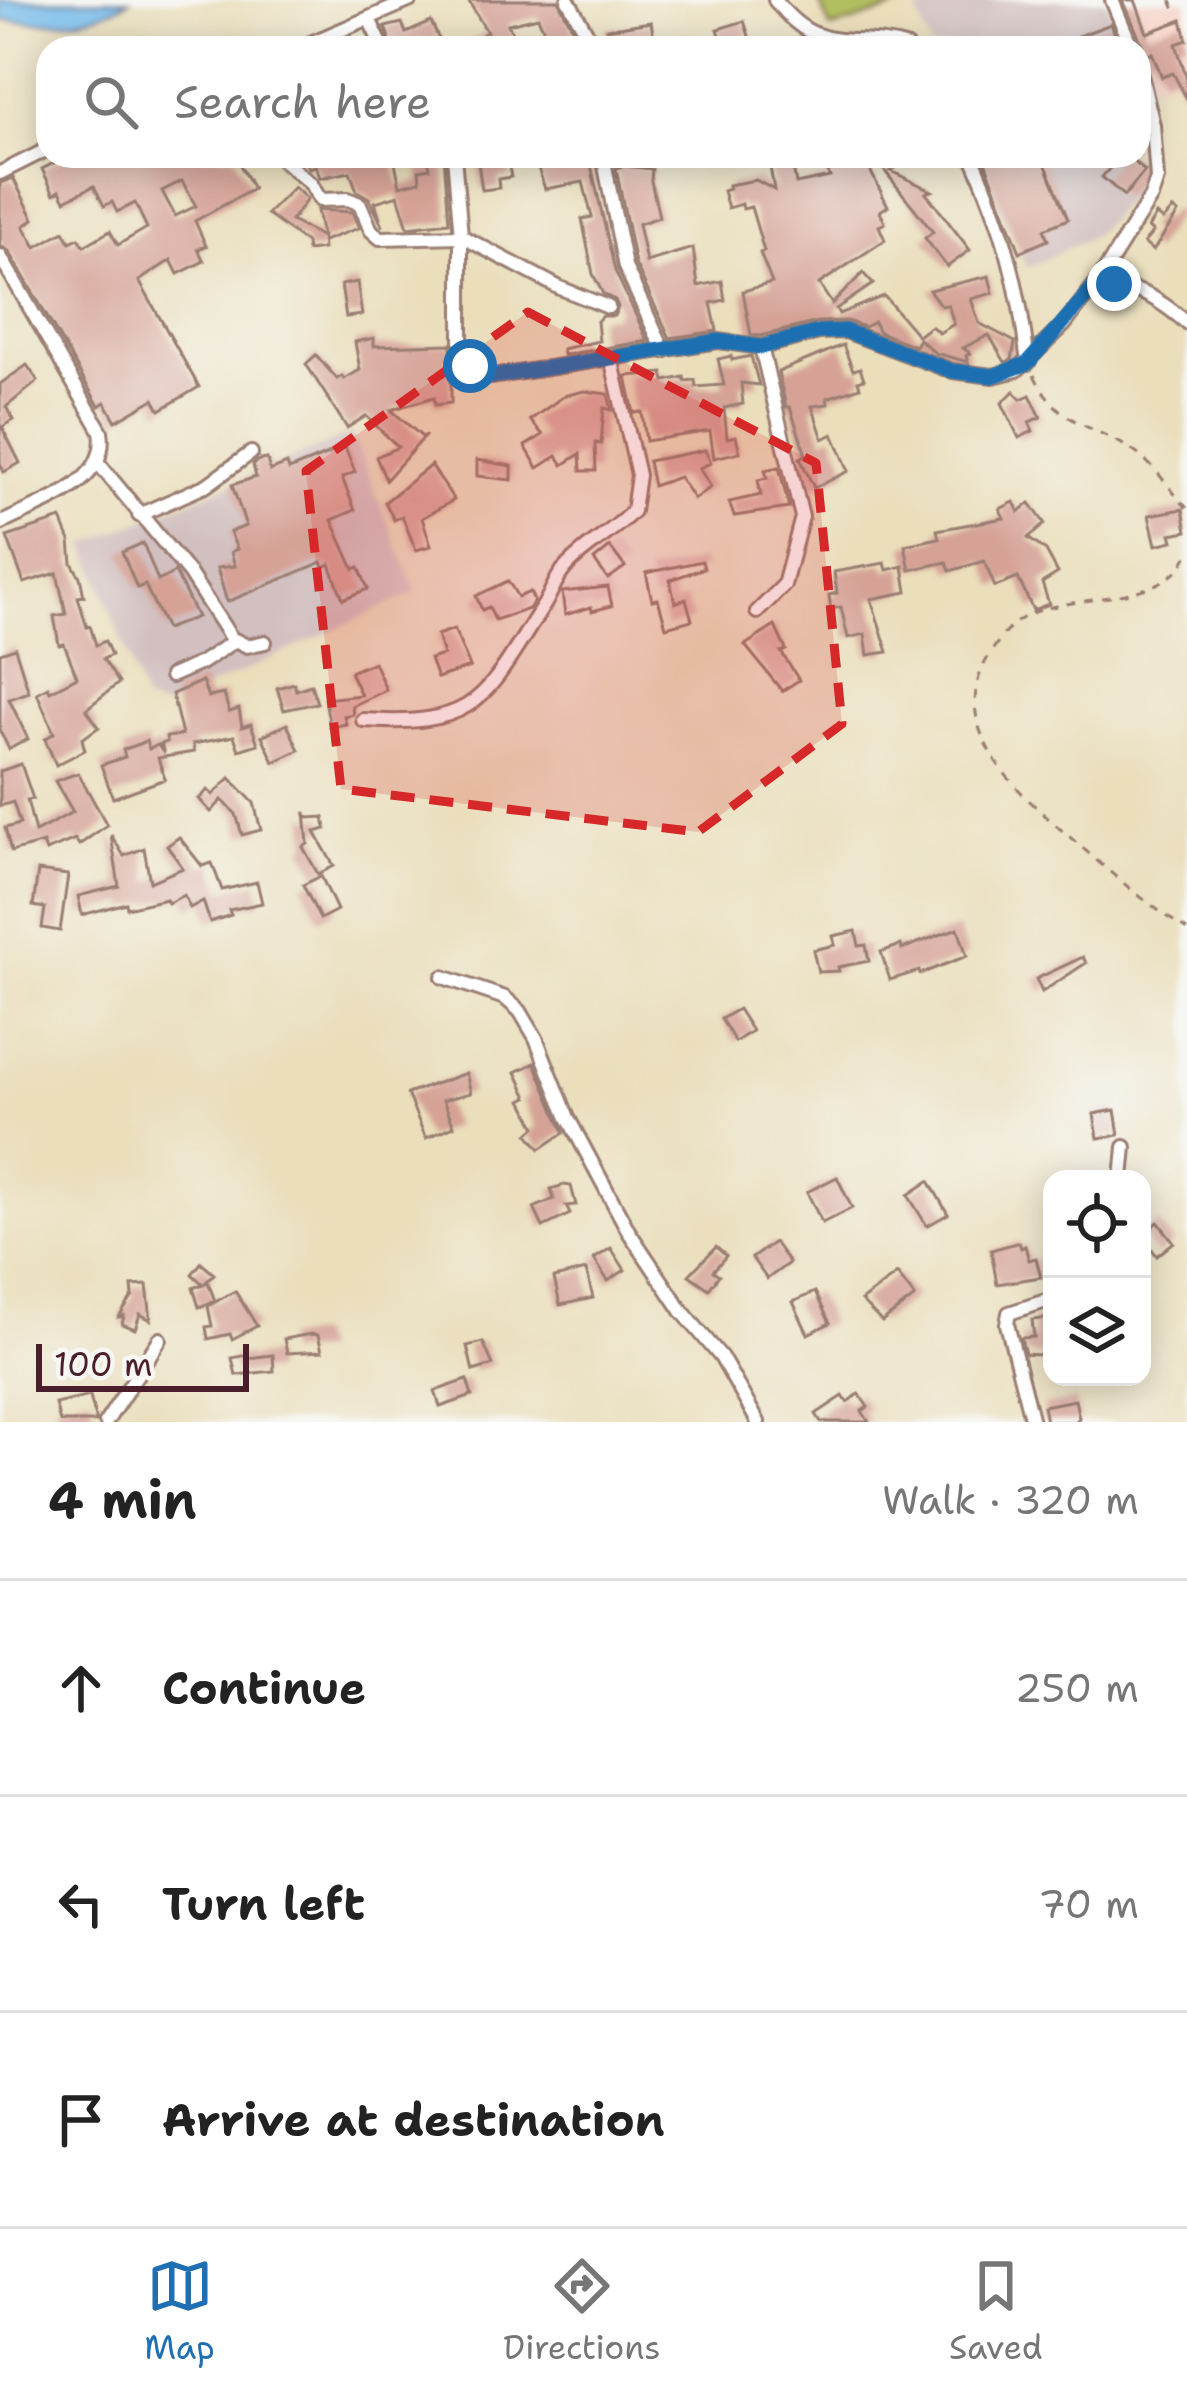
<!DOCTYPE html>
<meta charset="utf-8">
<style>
body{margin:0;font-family:"Shantell Sans",sans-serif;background:#f2f2f2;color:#222}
.controls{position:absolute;right:36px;bottom:36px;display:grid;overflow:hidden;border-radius:24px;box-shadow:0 6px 30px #0003}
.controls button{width:108px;height:108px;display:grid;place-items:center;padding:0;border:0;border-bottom:3px solid #e0e0e0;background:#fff;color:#222;font:60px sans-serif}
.scale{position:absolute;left:36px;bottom:30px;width:213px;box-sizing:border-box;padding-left:12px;border:6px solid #4a1f2b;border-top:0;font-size:33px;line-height:42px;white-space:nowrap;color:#4a1f2b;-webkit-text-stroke:9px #f6f6f2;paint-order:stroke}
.stop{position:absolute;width:36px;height:36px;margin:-27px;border:9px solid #1f6fb2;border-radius:50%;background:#fff}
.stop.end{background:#1f6fb2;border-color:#fff;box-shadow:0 3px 12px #0008}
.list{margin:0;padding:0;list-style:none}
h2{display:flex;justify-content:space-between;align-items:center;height:156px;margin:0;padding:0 48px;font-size:51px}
h2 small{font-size:39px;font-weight:400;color:#767676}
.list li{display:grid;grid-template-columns:78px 1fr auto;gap:36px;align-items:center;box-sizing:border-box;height:216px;padding:0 48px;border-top:3px solid #e0e0e0}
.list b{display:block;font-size:45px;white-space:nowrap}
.list em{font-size:39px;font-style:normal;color:#767676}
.icon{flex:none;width:66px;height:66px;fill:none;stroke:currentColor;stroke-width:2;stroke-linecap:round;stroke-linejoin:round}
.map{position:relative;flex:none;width:1187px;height:1422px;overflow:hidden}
.search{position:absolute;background:#fff;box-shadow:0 6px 30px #0003;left:36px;right:36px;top:36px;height:132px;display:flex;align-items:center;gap:30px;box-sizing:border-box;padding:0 42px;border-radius:36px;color:#767676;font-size:45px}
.sheet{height:804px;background:#fff}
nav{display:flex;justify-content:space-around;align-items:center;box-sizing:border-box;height:168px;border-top:3px solid #e0e0e0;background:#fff;font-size:33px;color:#767676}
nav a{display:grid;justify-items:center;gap:6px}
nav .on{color:#1f6fb2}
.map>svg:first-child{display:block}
.built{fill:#f7d1c7}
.industrial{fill:#d2bfc0}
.green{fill:#b0be60;stroke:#7d6e46;stroke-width:3}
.water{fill:#74bbeb;stroke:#5f6d8b;stroke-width:3}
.building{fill:#d6a296;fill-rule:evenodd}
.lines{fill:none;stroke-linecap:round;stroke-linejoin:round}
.street-casing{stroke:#9a7e73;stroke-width:18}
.path{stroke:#9a7e73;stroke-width:3;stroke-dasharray:9 9;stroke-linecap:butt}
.street{stroke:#fff;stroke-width:12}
.route{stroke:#1f6fb2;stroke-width:15}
.marked{fill:#d62828;fill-opacity:0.2;stroke:#d62828;stroke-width:9;stroke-dasharray:24 15;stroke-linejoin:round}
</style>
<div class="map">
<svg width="1187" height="1422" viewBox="0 0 1187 1422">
<rect width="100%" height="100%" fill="#f6f6f2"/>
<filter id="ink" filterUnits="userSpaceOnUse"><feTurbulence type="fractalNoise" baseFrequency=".00833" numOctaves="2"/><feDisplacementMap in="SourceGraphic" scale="24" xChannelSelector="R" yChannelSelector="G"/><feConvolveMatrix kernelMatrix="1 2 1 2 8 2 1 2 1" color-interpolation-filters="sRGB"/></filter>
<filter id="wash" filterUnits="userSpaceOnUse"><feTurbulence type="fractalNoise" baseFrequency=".004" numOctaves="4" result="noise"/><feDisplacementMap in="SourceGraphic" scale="48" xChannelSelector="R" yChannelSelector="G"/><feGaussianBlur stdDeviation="2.7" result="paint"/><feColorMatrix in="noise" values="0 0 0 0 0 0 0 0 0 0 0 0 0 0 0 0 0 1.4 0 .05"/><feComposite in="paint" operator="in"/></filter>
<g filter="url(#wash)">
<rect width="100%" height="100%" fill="#eadebb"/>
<polygon class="built" points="1118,0 1187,0 1187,72 1150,84"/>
<g class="industrial">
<polygon points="949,0 1106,0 1124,48 932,48 917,13"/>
<polygon points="1139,86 1152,171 1094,235 1027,268 978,156 1139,156"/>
<polygon points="352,434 416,592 164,708 145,703 86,544"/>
</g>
<polygon class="green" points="818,0 922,0 831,29"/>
<path class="water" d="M0,0H129C90,26 45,23 0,20Z"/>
<g id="blocks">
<g class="building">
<polygon points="468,0 558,0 583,48 552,48 538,17 508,24 520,48 458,48 487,32"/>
<polygon points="1123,0 1135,0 1147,33 1182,20 1187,40 1176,44 1187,79 1187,99 1173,73 1162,77 1152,53 1142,57 1142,44"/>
<polygon points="744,21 753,48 724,48 718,29"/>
<polygon points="431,22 443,48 393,48 385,27 402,23 406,33"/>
<polygon points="651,22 654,39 609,46 606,29"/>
<polygon points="1111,24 1119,44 1108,48 1073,48 1070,39"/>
<path d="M68,156H235L253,189L195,221L206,246L198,249L204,261L178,274L171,260L139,281L199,387L160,410L154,399L116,421L105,402L99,406L9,251L0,246V183L13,178L34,219L24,226L36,247L64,231L70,242L79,238L84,246L110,231L118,245L147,228L135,203L117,212L112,202L104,206L94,186L65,200L60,190L54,194L42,169ZM182,181L196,206L175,216L162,191Z"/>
<polygon points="301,156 378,156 379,162 394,158 400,186 420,181 419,170 430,168 427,156 444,156 449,222 408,227 398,195 375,202 383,227 369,198 357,191 350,172 320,178 316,166 309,168"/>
<polygon points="477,156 507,156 511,177 498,179 499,188 482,190"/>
<polygon points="534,156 581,156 582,163 590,161 615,271 648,341 563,355 562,349 599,341 597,321 602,316 614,316 618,307 615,300 603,294 593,274 582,219 592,217 583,182 545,189"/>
<polygon points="845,156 863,156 888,206 880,211 885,223 879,226 885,240 819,284 832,304 863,273 873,284 836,309 839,314 884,296 918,336 931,326 939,333 954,324 948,305 941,306 929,290 989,276 993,293 971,299 979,323 1015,342 1012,360 1005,362 989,335 963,348 970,353 966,356 968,362 935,353 919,339 915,346 879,332 874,322 864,327 847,321 818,322 760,336 751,335 743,291 772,283 760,253 764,251 751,207 743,209 742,204 728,208 723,191 729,189 728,185 756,180 774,190 770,167 792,163 796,184 830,177 826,169"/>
<polygon points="873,156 913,156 891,171 932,191 926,193 970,250 947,267 925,238 933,232"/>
<polygon points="983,156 1042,156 1068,219 1044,229 1048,240 1020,252"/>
<polygon points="1120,156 1127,156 1145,171 1124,196 1102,177"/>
<polygon points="624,166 652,169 651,181 659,217 638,224 646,262 693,248 698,286 722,281 725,300 711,303 717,331 670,338 635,264 616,168"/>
<polygon points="294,187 307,199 291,221 322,237 323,249 307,251 306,243 267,214"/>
<polygon points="1173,209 1178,213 1153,251 1144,243 1153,232 1148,228 1156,215 1163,220"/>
<polygon points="317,210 352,212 359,228 323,241"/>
<polygon points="357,282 362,315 346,317 341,285"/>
<polygon points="374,338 374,346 451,344 451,403 435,405 434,397 391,410 422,437 426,435 386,480 376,457 398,447 366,416 347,428 306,364 316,355 337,379 342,376 344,379 360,370 355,342"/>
<polygon points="843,345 853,370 860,368 864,379 858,381 860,387 827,398 828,404 812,406 823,439 833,434 849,471 814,488 800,458 806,455 790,407 786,407 778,372"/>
<polygon points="731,356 732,360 751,356 759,385 741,383 743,404 724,408 727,438 736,436 740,452 714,458 710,431 646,441 642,412 634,413 626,376 663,373 665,381 684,377 685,381 695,380 696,387 724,385 718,359"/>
<polygon points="27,365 38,381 6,407 14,420 2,427 20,463 4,472 0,463 0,384"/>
<polygon points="584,391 608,394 612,410 604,408 601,444 595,443 596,471 581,471 580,454 563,465 557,456 538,468 525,446 543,435 530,420 564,396"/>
<polygon points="1014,391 1021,399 1030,395 1041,417 1029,422 1033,431 1019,438 1002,403"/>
<polygon points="345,447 355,472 342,478 355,510 332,520 354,569 359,567 368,589 343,599 330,564 324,567 322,562 227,602 217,568 235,566 231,552 237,549 230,532 246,526 232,485 256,477 253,465 257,461 267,459 270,471 287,464 289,470"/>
<polygon points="705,450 711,463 699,468 711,487 694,499 679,477 653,486 648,461"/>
<polygon points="477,460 512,466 512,480 477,476"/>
<polygon points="431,465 454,500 422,518 431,546 416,550 402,516 394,520 385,502"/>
<polygon points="779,467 789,508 734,516 729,502 761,495 758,480 767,478 765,470"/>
<polygon points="1014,502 1019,512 1030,503 1045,524 1028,538 1046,551 1058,573 1042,583 1049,604 1033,610 1018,578 995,587 984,561 950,571 947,562 910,570 905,545 939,538 937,530 1004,518 1000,509"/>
<polygon points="1183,509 1187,531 1171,534 1173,541 1156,545 1149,515"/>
<polygon points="61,519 70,541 72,563 80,577 84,596 78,597 87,627 90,626 96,645 105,641 111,655 103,659 119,683 86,709 99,727 82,739 85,750 56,765 45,739 54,733 37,693 48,687 50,691 77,677 64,644 59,645 54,616 66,614 57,573 24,583 7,537"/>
<polygon points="143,543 158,581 175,572 197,617 166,629 145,585 137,588 122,552"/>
<polygon points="610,547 625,567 608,579 594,560"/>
<polygon points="702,561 704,568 670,580 675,603 686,599 692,620 666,627 658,599 652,600 646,573"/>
<polygon points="885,563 887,570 903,566 907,592 871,599 888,652 868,655 865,634 848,638 841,607 831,609 829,595 837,593 834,572"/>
<polygon points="508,581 518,597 530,592 534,601 529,609 495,620 489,607 482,610 476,596"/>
<polygon points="608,587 612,606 592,611 591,607 565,615 562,592"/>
<polygon points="775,626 786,650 781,652 799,680 782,691 745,645"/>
<polygon points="454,629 470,667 437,678 430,659 443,655 437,635"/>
<polygon points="15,648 29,692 9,699 28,739 9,749 0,731 0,653"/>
<polygon points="374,662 386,690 352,706 353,714 344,716 346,724 330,727 325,699 361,695 350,672"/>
<polygon points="202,681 208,697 224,694 229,712 239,709 242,727 251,724 258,744 239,750 234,736 193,744 194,752 158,758 165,779 113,798 101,765 125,757 123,750 146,741 149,749 158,745 164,754 161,744 167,742 166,737 182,735 172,694"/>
<polygon points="294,683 296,690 311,685 317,703 284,710 277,688"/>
<polygon points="287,724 299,750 274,762 262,736"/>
<polygon points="21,764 33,799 27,800 35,832 73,812 55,781 78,773 107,825 79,845 75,839 46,851 43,843 11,852 5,828 20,824 13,802 0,806 0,771"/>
<polygon points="230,778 254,803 261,830 242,835 236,814 222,800 211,812 199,799 208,790 213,795"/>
<polygon points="305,812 308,818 324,817 326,829 315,832 334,866 318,874 303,847 308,844"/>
<polygon points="111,835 124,856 144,848 150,882 183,868 167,846 179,837 202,866 212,863 222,890 257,882 262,903 229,910 231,915 210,922 203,901 190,908 184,895 168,903 166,899 127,908 126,903 82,915 78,896 119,886"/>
<polygon points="38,871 68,875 60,931 42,928 45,908 33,906"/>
<polygon points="321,876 337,910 320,919 303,885"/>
<polygon points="958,928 967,956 920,974 919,971 890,980 881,952 901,945 902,949"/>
<polygon points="856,931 859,946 866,945 869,961 838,967 839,971 818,972 813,950 835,945 833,936"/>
<polygon points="1083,957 1086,963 1042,992 1036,979"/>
<polygon points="738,1009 752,1031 735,1042 721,1019"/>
<polygon points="535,1063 564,1133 540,1149 528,1134 536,1127 522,1100 528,1097 516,1072"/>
<polygon points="466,1073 471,1093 443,1100 454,1126 426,1138 407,1094"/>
<polygon points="1115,1110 1119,1135 1098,1138 1094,1114"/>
<polygon points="837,1177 852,1208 822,1223 807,1192"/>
<polygon points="929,1181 948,1214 927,1226 908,1195"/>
<polygon points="564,1185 571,1186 576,1205 566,1206 570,1214 543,1227 534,1208 554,1199 551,1189"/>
<polygon points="1158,1222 1174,1242 1157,1256 1142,1235"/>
<polygon points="774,1242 789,1263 767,1279 752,1258"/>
<polygon points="1019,1242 1021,1248 1025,1246 1029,1260 1036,1258 1041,1277 997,1284 991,1250"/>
<polygon points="716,1247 726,1256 713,1271 719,1275 709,1289 689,1275"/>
<polygon points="611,1248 625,1270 608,1281 594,1259"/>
<polygon points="201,1263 214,1274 205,1283 208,1282 215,1301 199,1307 193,1288 203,1284 192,1274"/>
<polygon points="586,1270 593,1298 560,1305 554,1278"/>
<polygon points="897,1274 915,1297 882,1322 861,1301"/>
<polygon points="147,1285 151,1320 140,1314 135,1329 122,1324 124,1316 119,1317 133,1296 132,1286"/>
<polygon points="235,1291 257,1326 232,1339 230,1334 208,1339 206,1327 212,1326 208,1306"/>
<polygon points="815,1292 830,1323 808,1334 793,1302"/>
<polygon points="1052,1318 1052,1356 1025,1354 1021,1338 1034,1337 1032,1320"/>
<polygon points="311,1334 318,1335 322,1351 287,1353 284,1339"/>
<polygon points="483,1342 493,1365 473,1371 467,1346"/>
<polygon points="247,1355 247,1358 273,1355 274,1371 236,1375 232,1358"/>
<polygon points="467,1380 472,1396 440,1407 435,1391"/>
<polygon points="859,1394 868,1407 862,1411 869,1422 821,1422 816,1414 843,1396 847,1402"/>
<polygon points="90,1396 96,1422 60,1422 55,1404"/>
<polygon points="1075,1400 1079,1418 1075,1422 1046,1422 1043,1406"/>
</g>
</g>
</g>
<g filter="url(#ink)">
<use href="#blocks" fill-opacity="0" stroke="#9a7e73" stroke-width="3"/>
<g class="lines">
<defs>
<g id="street">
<polyline points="568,0 595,48"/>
<path d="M775,0C819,58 849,31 908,48"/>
<polyline points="1112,0 1132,48"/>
<polyline points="369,19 383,48"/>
<polyline points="299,48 411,0"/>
<polyline points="278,156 311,184 320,200 348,199 360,204 371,230 380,238 461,236 560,288 608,307"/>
<polyline points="454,156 461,236 461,351 470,366 491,377 718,341 761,347 819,332 846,331 952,371 993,376 1017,370 1064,325 1101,277 1151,197 1157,179 1153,125 1139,67"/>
<polyline points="603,156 625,267 664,351"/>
<path d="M972,156C1004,229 1019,284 1028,363"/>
<polyline points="0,173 48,149"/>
<path d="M0,256L101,431C110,485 39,503 0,524"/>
<path d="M1093,288C1132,281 1158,298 1187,323"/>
<polyline points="99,464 189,573 231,638 247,646 265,642"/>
<polyline points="139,515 207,485 251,453"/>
<polyline points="757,612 784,585 802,517 761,347"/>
<polyline points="171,676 201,663 234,641"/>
<path d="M363,720C482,728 485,695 544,605C552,592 556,576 568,565C587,545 614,531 633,511L638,475L611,358"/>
<polyline points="443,977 505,998 520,1011 536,1038 568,1118 629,1232 682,1311 721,1357 758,1422"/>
<polyline points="1122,1179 1125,1147"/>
<polyline points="106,1422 160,1339"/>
<polyline points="1032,1422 1007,1324 1009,1313 1052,1299"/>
</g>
</defs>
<use href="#street" class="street-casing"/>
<g class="path">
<polyline points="1171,0 1177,15"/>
<path d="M1034,375C1062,430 1092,422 1136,453C1157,468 1169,489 1187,508"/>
<path d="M1187,556C1166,605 1070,594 1028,615C1010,624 1000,638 990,654C941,731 1025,799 1078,844C1113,875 1148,905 1187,930"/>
</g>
<use href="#street" class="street"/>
</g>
</g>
<g class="lines" filter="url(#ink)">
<polyline class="route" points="470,366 491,377 718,341 761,347 819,332 845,331 952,371 993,376 1028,363 1093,288 1114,284"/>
</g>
<path class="marked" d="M528,312L816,463L842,724L698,832L341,789L306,471Z"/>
</svg>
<div class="controls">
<button><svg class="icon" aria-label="locate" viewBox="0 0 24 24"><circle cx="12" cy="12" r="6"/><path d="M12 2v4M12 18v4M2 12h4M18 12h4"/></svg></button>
<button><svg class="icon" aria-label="layers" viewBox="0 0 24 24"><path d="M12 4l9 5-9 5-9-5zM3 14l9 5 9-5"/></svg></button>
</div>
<div class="scale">100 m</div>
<div class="stop" style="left:470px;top:366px"></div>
<div class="stop end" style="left:1114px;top:284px"></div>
<div class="search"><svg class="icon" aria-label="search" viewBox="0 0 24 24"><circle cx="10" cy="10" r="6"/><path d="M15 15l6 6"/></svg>Search here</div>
</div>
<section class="sheet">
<h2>4 min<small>Walk · 320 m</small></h2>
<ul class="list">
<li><svg class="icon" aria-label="ahead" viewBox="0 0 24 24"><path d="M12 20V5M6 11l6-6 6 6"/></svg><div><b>Continue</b></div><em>250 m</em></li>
<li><svg class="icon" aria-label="left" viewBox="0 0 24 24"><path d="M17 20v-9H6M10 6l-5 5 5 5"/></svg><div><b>Turn left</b></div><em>70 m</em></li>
<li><svg class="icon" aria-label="arrive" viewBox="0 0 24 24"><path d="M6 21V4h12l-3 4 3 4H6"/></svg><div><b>Arrive at destination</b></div></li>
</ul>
</section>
<nav>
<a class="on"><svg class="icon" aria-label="map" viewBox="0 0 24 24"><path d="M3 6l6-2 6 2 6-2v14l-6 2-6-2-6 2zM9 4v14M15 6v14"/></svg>Map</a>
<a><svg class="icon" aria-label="directions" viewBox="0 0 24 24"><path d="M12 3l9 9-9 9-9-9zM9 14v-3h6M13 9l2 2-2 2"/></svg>Directions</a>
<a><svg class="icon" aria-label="saved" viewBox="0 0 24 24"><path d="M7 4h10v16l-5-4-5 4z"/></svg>Saved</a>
</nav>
